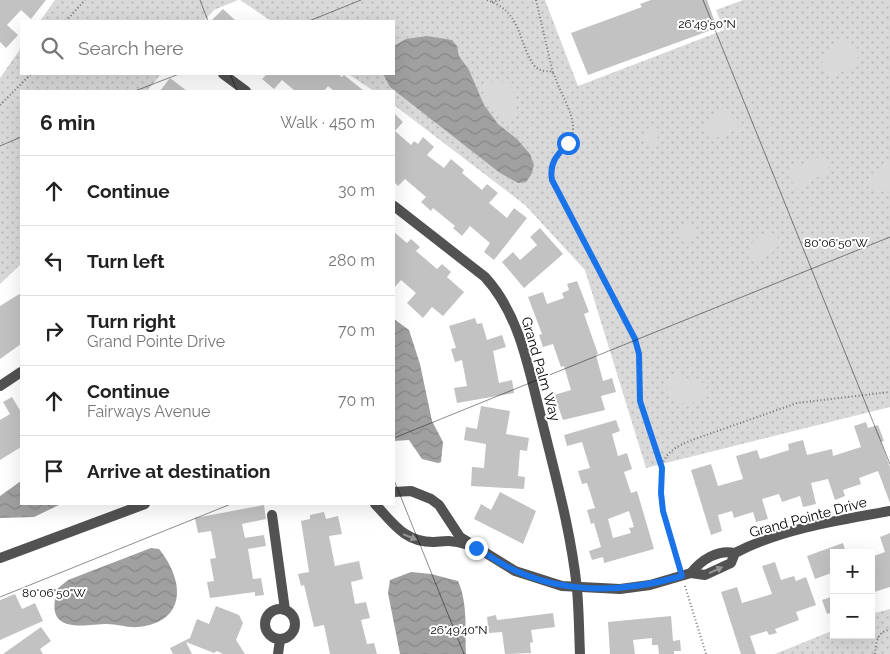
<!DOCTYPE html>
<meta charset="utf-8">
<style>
body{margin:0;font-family:Raleway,sans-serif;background:#f2f2f2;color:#222}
.controls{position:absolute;right:15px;bottom:15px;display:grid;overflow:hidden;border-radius:0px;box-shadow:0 5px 20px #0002}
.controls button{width:45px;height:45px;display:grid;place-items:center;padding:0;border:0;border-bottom:1px solid #e0e0e0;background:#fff;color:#222;font:25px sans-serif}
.stop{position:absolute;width:15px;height:15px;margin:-11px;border:4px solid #1a73e8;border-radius:50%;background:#fff}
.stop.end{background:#1a73e8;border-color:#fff;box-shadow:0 1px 5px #0008}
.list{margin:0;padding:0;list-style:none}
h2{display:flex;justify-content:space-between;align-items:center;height:65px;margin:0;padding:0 20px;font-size:21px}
h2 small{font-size:16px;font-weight:400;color:#767676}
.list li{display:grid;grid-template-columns:32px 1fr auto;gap:15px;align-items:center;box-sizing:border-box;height:70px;padding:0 20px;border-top:1px solid #e0e0e0}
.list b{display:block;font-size:19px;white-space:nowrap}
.list p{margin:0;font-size:16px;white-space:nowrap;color:#767676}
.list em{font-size:16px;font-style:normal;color:#767676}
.icon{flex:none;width:28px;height:28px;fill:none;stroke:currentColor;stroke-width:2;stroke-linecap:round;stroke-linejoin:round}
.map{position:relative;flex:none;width:890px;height:654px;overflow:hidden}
.search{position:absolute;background:#fff;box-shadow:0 5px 20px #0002;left:20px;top:20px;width:375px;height:55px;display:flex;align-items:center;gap:12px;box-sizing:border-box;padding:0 18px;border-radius:0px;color:#767676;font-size:19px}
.panel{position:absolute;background:#fff;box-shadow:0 5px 20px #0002;left:20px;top:90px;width:375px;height:415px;border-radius:0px}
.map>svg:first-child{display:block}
.grass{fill:url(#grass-dots)}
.pitch{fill:#d9d9d9}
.water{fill:url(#water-waves)}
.building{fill:#c2c2c2;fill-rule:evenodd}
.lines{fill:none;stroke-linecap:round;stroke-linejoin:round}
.path{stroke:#747474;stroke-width:2;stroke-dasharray:1 2.5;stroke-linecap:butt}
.minor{stroke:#525252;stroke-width:10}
.oneway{fill:#979797}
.route{stroke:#1a73e8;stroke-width:6}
.ticks{fill:none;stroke:#000;stroke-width:1;stroke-opacity:0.45}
.labels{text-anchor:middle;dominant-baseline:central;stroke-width:4;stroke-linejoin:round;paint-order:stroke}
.street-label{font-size:14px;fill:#000;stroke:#fff}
.ticks-label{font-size:12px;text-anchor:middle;fill:#000;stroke:#fff;stroke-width:4;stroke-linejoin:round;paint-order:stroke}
</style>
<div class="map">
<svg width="890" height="654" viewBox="0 0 890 654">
<defs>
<pattern id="grass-dots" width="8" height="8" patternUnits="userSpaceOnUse" patternTransform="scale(1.25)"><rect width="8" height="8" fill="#d9d9d9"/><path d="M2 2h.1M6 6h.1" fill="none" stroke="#b8b8b8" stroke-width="1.8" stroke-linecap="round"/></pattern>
<pattern id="water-waves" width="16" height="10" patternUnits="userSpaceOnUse" patternTransform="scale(1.25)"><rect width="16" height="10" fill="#a0a0a0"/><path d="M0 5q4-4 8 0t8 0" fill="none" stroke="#888"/></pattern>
</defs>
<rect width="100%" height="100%" fill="#fff"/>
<g class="grass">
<polygon points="55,0 238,0 214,10 204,21 40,21"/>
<polygon points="240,0 545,0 578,86 724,30 716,10 743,0 890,0 890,407 646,468 585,270 525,205 394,105 394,91 374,91 348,74 394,74 394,21 271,21"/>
<polygon points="21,48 21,74 161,74 147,91 21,91 21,264 0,284 0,78"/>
<polygon points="890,609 890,654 775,654 834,630 834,635 871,635 871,614"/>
</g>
<g class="pitch">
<path d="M843,41L856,45L859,56C852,68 841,75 827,75L820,66L832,49Z"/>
<path d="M495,80C512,81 520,100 515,114L506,120C495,118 483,98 486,87Z"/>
<polygon points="722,111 735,116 739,125 738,129 713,139 709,136 706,126"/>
<polygon points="652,124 658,129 657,145 650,146 644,138"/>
<polygon points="822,156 828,164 828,170 800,189 795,188 788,174 789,169"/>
<polygon points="890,164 890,189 875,189 871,186 870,176 877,169"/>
<circle cx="686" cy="234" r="8"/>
<polygon points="770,231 778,238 777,249 771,254 754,261 748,253 749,246 757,238"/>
<path d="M674,376L704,383L708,394L706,399C695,404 669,408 667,390C667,384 669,379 674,376Z"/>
</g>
<g class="water">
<polygon points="427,36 452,40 457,46 459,56 469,70 484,105 498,124 517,139 530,154 534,165 531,175 526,182 518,183 500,173 390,87 383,74 394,74 394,46 406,39"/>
<polygon points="394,319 409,330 420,364 432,421 443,442 441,462 438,463 422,459 409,440 394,441"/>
<polygon points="21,481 21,504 61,504 34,517 0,518 0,496"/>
<path d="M151,548L159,549C185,581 187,622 138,627C128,628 117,624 107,624C94,624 72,629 61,621C51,614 55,599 57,589L68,580Z"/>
<path d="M411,572L431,574L458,581C468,603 465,631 466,654H400L388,593L390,580Z"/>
</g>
<g class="building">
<polygon points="0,0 46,0 31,19 21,10 7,25 18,35 6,48 0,42"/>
<polygon points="651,0 707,0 717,28 588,75 571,33 642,7 640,4"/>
<polygon points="223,9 236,21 211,21"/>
<polygon points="267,74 338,74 342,77 344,75 364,91 334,91 328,86 324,91 295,91 282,80 274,89 262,79"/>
<polygon points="170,78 187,91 160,91"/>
<polygon points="394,113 403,122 395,131 411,145 414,141 418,144 423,137 434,147 427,155 444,168 451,159 464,170 462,173 482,190 487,184 498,193 489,203 507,218 514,208 527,218 494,260 484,252 490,243 470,226 462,236 453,228 455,226 433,208 431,211 421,202 426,197 405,179 398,186 394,182"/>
<polygon points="540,228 563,254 524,288 502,262 513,252 520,260 537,245 530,237"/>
<polygon points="394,232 407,243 411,239 420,247 416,251 437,269 442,264 451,272 447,277 464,292 443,316 432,307 423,318 407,303 416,293 401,280 394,288"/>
<polygon points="577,281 589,312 584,314 598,354 596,355 603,381 612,378 616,392 601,396 605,410 563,420 554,395 571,390 564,366 561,367 553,344 543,347 539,335 542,334 528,297 543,292 547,304 564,298 562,293 569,290 567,284"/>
<polygon points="21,293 21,344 0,359 0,306"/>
<polygon points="475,318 477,324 482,323 487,340 502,335 506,347 493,351 499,383 512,380 514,393 457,403 454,388 467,386 462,360 455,362 451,349 456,348 449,326"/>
<polygon points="12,397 21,412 21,447 0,460 0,420 10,414 3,402"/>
<polygon points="481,406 510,411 506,434 529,438 527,451 520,450 518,476 525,477 524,489 471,486 472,467 484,468 486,444 464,440 466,427 477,429"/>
<path d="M616,420L620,431L612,434L618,456L627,453L632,469L624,472L631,493L637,491L654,549L604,563L603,557L592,560L589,551L601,547L594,523L591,524L587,510L595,508L587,483L582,484L578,471L590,468L582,442L567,446L564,435ZM629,511L634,527L629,528L631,533L613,538L608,519Z"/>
<polygon points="866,422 868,428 878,425 884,441 881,442 890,467 890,503 878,471 859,478 861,484 843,490 845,496 835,500 828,479 811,483 816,504 803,507 800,496 782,502 779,494 762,499 768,519 756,522 753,512 734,518 732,511 718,515 722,531 711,535 691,470 711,464 718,486 743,479 736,456 757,450 760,459 789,450 788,444 803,440 807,455 832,449 833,456 861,447 854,426"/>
<polygon points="500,492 536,511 523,544 474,519 481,504 491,510"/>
<polygon points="264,505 266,519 242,524 245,538 264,535 266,546 248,549 253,579 261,578 264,595 255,596 255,592 210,598 207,582 214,581 210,559 216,558 211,531 198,533 195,518"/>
<polygon points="324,512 326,519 338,516 342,534 329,536 335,566 359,561 363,579 351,582 355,604 366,602 370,618 361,620 367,644 374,643 377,654 330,654 324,625 314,627 304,585 301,586 298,574 309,572 301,521 310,519 310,515"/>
<polygon points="890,533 890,587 871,593 871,557 885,552 880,537"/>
<polygon points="843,543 846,553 834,553 834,572 815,579 807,556"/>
<polygon points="775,562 781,580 794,576 796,581 806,577 816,605 796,612 799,620 775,629 777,633 769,635 767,631 750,636 756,654 741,654 721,592 737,587 742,603 772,594 762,566"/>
<polygon points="15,594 22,609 35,603 43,621 0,640 0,600"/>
<polygon points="834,596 834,612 827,614 822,600"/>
<polygon points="216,606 239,615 243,623 236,640 245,654 223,654 217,651 214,653 186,642 192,654 173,654 170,648 190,638 197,619 209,624"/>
<polygon points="553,613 555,627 531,630 533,642 530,643 531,653 505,654 502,632 489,633 487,617 496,615 497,620"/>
<polygon points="671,616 673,641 680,640 681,651 674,651 674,654 659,654 658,645 652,645 652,638 633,640 635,654 610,654 608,622"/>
<polygon points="41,627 51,641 40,649 43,654 3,654"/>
</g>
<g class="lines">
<g class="path">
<path d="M487,0C522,12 517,39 533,64C537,70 544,72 550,71L554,74C559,91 574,113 573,129C572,151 547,151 552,180L635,339L639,354L640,401L662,468"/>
<polyline points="536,0 553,73"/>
<polyline points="492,2 500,0"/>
<polyline points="66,21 85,0"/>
<polyline points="0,105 31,74"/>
<path d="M680,567C673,542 649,479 666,457C672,448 683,444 692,440L797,403L890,392"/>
<polyline points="685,586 706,654"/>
<path d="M875,654C876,643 877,631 890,630"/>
</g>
<g class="minor">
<polyline points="223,74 246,91"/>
<path d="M394,206L485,277C519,314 528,366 540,413C554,471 571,530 577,589C579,611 579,632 580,654"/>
<polyline points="0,386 21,372"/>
<polyline points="394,492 411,491 431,499 439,505 460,537 515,571 562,586 620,589 650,585 691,573 705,575 731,563 735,553"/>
<path d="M375,504C393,523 405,543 435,542C446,541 454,540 465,544"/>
<polyline points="272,515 285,610"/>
<polyline points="0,558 145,504"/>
<path d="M691,573C701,560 718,549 735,553C781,529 839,520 890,511"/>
<circle cx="280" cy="624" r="15"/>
<polyline points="278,654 280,640"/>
</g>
</g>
<defs><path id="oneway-solid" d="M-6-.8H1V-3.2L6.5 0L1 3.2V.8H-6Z" transform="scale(1.25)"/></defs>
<g class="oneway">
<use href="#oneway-solid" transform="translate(410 537) rotate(23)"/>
<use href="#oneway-solid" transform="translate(716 570) rotate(-24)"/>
</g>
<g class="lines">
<path class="route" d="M476,548C489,555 502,565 516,571C570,595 627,592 682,576L663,511L661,493L662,468L640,401L639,354L635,339L552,180C549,163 557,155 568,143"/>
</g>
<path class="ticks" d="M200,0L208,21M703,0L890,464M309,21L361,0M230,74L237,91M135,91L179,74M0,146L21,137M394,438L890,237M394,480L464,654M0,597L231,504"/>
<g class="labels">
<g class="street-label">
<text transform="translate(541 369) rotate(74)">Grand Palm Way</text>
<text transform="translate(808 517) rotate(-15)">Grand Pointe Drive</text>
</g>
</g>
<g class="ticks-label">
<text x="707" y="28">26°49'50"N</text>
<text x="836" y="247">80°06'50"W</text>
<text x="54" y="597">80°06'50"W</text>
<text x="459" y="634">26°49'40"N</text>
</g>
</svg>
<div class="controls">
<button>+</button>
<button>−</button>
</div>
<div class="stop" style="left:568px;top:143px"></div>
<div class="stop end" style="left:476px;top:548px"></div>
<div class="search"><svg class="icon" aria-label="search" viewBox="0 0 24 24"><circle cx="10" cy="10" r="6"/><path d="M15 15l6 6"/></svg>Search here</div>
<section class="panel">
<h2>6 min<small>Walk · 450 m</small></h2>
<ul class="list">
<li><svg class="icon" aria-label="ahead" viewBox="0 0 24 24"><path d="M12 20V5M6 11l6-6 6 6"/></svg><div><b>Continue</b></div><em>30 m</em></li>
<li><svg class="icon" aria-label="left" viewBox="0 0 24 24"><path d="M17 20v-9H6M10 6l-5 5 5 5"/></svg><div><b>Turn left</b></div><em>280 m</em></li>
<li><svg class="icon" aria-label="right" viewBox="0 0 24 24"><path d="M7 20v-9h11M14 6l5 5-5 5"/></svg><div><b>Turn right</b><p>Grand Pointe Drive</p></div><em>70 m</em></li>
<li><svg class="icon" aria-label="ahead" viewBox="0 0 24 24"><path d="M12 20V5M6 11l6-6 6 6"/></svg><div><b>Continue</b><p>Fairways Avenue</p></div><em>70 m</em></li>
<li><svg class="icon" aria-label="arrive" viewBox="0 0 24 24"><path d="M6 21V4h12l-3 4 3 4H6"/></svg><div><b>Arrive at destination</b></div></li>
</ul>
</section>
</div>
